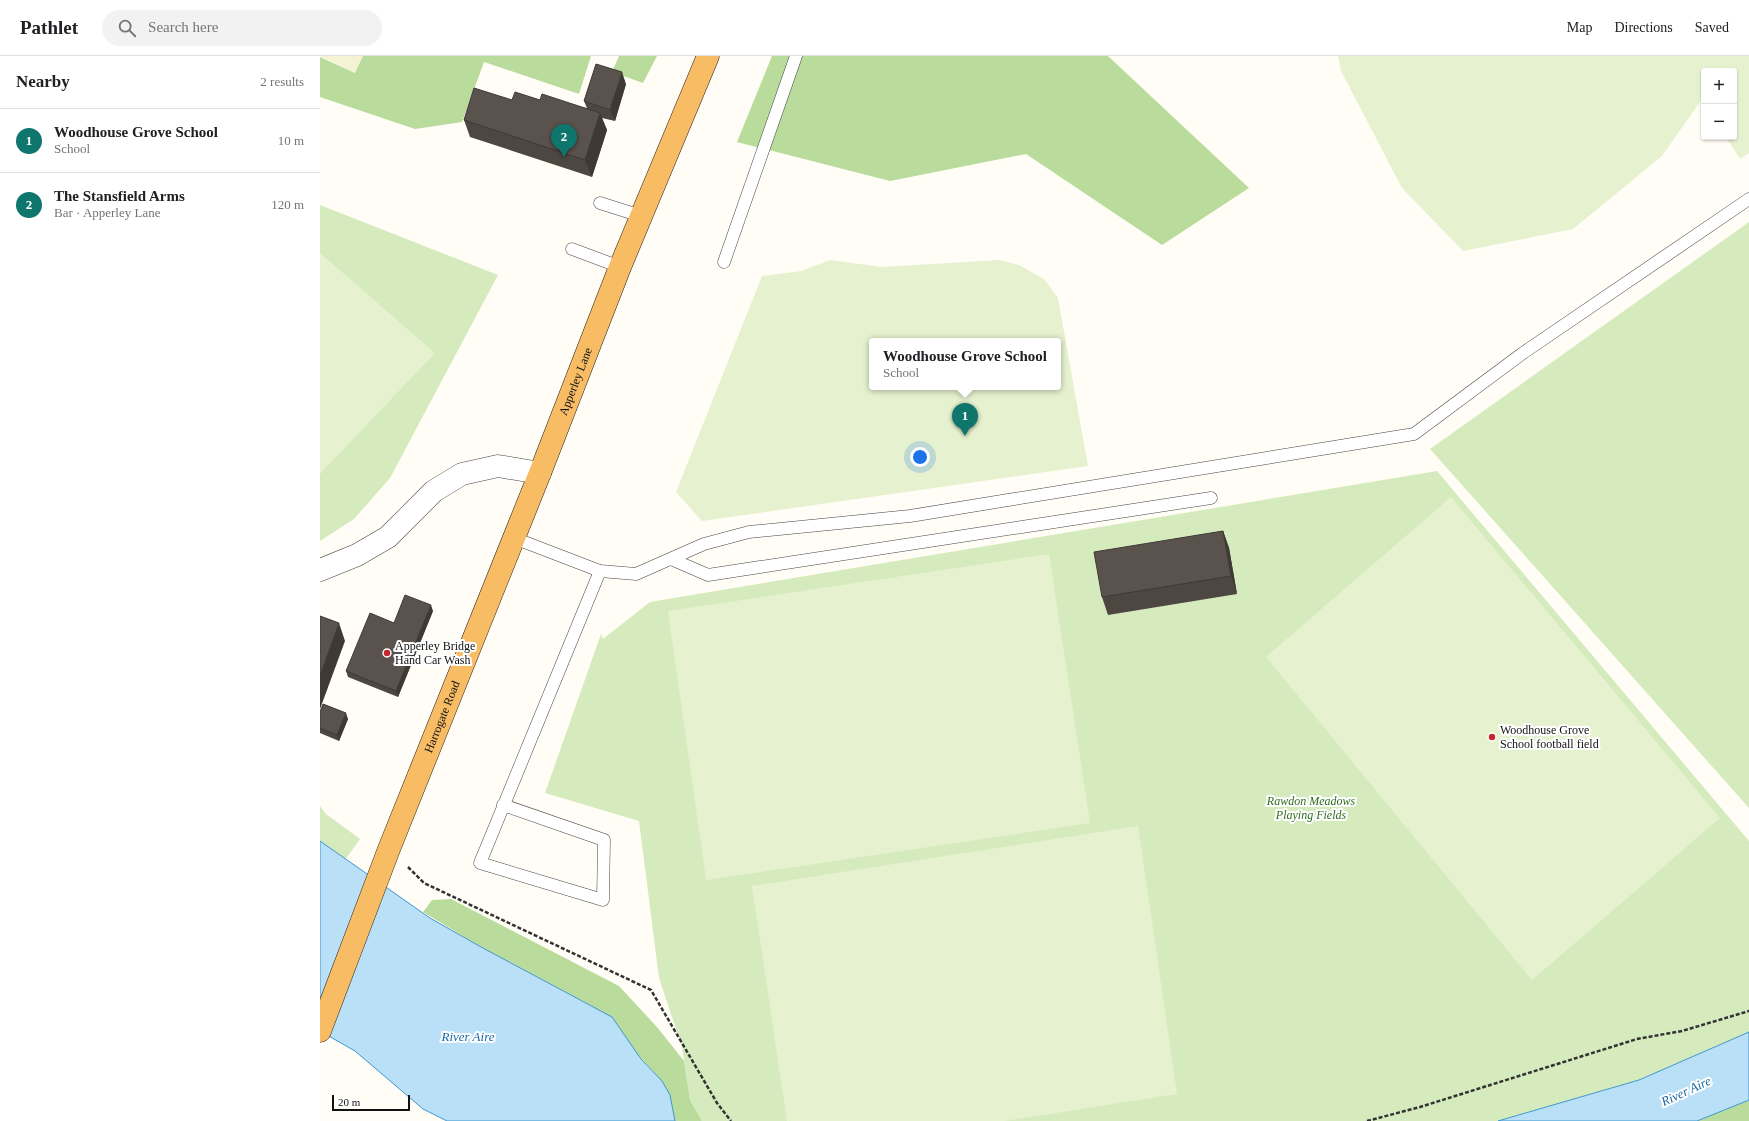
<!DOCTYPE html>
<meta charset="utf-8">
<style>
body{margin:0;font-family:"Times New Roman",serif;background:#f2f2f2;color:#202124}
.controls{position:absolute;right:12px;top:12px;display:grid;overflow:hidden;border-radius:4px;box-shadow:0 1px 3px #0004}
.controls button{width:36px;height:36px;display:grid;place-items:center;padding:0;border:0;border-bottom:1px solid #e0e0e0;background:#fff;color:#202124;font:20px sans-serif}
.scale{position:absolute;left:12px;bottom:10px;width:78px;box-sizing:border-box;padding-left:4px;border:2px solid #111;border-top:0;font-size:11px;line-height:14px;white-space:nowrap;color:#111;-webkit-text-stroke:3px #fff;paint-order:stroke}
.you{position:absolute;left:600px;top:401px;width:14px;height:14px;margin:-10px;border:3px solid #fff;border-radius:50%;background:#1a73e8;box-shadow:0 0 0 6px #1a73e833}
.badge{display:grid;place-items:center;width:26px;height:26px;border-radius:50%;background:#0f766e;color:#fff;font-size:13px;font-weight:700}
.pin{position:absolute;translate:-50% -33px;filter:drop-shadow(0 1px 2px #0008)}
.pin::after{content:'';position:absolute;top:21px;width:14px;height:12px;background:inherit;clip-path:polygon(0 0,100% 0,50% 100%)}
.popup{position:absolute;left:549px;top:282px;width:192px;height:52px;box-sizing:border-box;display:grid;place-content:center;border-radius:4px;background:#fff;filter:drop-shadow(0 1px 3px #0005);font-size:13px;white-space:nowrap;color:#757577}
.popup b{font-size:15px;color:#202124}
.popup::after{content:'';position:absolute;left:50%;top:100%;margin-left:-8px;border:8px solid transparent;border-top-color:#fff}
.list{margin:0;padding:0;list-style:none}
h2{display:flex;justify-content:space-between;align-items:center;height:52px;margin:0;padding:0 16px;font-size:17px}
h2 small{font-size:13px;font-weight:400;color:#757577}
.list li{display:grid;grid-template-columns:26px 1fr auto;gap:12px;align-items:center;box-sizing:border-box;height:64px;padding:0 16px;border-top:1px solid #e0e0e0}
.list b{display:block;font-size:15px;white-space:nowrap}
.list p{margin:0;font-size:13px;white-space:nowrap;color:#757577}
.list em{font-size:13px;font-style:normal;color:#757577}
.icon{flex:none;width:22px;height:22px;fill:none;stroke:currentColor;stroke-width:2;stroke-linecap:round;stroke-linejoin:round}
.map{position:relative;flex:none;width:1429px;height:1065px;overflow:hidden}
header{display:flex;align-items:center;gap:24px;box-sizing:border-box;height:56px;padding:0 20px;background:#fff;border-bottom:1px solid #e0e0e0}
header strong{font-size:19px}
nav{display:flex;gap:22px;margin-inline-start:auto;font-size:14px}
.search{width:280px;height:36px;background:#f2f2f2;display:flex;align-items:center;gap:10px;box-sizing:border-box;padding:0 14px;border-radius:22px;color:#757577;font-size:15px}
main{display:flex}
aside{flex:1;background:#fff}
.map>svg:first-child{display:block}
.farmland{fill:#f6f3d4}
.green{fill:#d5ebbd}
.forest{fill:#b9dc9c}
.pitch{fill:#e6f2cf;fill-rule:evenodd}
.water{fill:#b9e0f7;stroke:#3f96cf}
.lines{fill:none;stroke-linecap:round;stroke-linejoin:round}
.service-casing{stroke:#444;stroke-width:13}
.tertiary-casing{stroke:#444;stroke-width:23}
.trunk-casing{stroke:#222;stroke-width:23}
.path{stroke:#333;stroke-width:2.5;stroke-dasharray:4 2;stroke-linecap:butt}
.service{stroke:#fff;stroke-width:12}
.tertiary{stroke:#fff;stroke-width:22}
.trunk{stroke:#f7bc64;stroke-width:22}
.wall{fill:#4d4742}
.shaded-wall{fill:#3f3936}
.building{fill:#5a524d;stroke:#3f3936}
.poi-dot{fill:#c4262e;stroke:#fff;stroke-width:1.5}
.labels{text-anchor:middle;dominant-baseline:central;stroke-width:4;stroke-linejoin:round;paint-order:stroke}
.street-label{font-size:12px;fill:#111;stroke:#fff}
.poi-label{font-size:12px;fill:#111;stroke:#fff;text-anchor:start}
.park-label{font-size:12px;font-style:italic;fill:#2f6b1f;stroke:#fff}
.water-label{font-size:13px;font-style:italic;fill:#1768a6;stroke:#fff}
</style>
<header>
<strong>Pathlet</strong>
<div class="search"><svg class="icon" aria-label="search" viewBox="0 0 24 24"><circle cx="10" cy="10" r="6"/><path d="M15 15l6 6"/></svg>Search here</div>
<nav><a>Map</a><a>Directions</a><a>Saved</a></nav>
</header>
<main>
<aside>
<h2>Nearby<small>2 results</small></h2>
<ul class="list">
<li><span class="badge">1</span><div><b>Woodhouse Grove School</b><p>School</p></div><em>10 m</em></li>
<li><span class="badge">2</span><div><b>The Stansfield Arms</b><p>Bar · Apperley Lane</p></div><em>120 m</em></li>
</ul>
</aside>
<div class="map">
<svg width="1429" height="1065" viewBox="0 0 1429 1065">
<rect width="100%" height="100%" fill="#fffdf5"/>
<polygon class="farmland" points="0,0 43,0 36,17"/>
<g class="green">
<polygon points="0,149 178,219 70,422 34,463 0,485"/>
<polygon points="1429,166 1429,752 1110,393"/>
<polygon points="1117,415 1429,785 1429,976 1319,1024 1178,1065 382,1065 370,1044 362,991 339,922 319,765 225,737 281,578 283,583 330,546"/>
<polygon points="0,750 6,758 40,783 25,804 0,785"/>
</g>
<g class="forest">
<polygon points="43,0 271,0 259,38 164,6 142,66 95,73 0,41 0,1 35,17"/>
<polygon points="299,0 337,0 323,27 292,16"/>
<polygon points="452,0 788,0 929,132 842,189 706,98 570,125 417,86"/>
<polygon points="131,843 299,930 337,971 364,1005 370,1044 382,1065 355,1065 350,1039 342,1025 274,951 161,891 103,856 112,844"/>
<polygon points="1429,1044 1429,1065 1377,1065 1382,1063"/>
</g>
<g class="pitch">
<polygon points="1018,0 1429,0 1429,97 1420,103 1406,81 1414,81 1414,15 1384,15 1384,46 1382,43 1342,100 1253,173 1143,195 1082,132 1021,15"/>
<polygon points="0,197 115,297 0,418"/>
<path d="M510,204L562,211L679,204L699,209L724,223L738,242L768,410L382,465L356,436L442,220L481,215ZM552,285H738V331H552Z"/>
<polygon points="1131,441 1400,762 1212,924 946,601"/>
<polygon points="729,498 770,767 386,824 348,555"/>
<polygon points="818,770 857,1038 684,1065 467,1065 432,830"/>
</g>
<g class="water">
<polygon points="0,785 110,862 161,891 292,961 321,1003 342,1025 350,1039 355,1065 127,1065 103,1053 35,995 0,975"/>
<polygon points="1429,976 1429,1044 1377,1065 1178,1065 1319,1024"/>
</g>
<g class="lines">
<defs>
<g id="service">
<polyline points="280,147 321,160"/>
<polyline points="252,193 300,211"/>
<polyline points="404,206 476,0"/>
<polyline points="194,482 280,515 316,518 384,488 429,476 590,460 1094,378 1203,297 1429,143"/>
<polyline points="351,503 388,519 891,442"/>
<polyline points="183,749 284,784 283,844 160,807 280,515"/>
</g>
<polyline id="tertiary" points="0,514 37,499 68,481 114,435 142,418 178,410 220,417"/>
<g id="trunk">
<path id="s1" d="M0,975L69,793L220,417L300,211L388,0"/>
</g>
</defs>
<use href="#service" class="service-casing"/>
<use href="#tertiary" class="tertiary-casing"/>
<use href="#trunk" class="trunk-casing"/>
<g class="path">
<polyline points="88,811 104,827 331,934 397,1047 411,1065"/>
<polyline points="1047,1065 1100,1051 1317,983 1362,975 1429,955"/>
</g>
<use href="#service" class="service"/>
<use href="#tertiary" class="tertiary"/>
<use href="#trunk" class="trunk"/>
</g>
<g class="wall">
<polygon points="306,28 295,65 282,62 287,74 272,121 150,81 144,64 192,44 220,44 267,52 264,45"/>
<polygon points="903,475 909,492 917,538 788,559 782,541"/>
<polygon points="113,555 78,641 28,621 26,615 74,567"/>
<polygon points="0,656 28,663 19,685 0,677"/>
</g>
<g class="shaded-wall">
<polygon points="302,16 306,28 295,65 290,54"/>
<polygon points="280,57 287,74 272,121 265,104"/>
<polygon points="903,475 909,492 917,538 911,520"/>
<polygon points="111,549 113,555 78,641 76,635"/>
<polygon points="19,567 25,585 0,653 0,619"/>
<polygon points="26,657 28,663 19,685 17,679"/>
</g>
<g class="building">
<polygon points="276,8 302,16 290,54 264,45"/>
<polygon points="154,32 192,44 195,36 220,44 222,38 280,57 265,104 144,64"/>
<polygon points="903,475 911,520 782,541 774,496"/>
<polygon points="85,539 111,549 76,635 26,615 50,557 74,567"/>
<polygon points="0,560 19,567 0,619"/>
<polygon points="3,648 26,657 17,679 0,672 0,656"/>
</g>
<g class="poi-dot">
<circle cx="67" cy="597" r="4"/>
<circle cx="1172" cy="681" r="4"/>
</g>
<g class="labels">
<g class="street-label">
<text stroke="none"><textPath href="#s1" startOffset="698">Apperley Lane</textPath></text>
<text stroke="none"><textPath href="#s1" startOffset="337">Harrogate Road</textPath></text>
</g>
<g class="poi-label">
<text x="75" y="590">Apperley Bridge<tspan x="75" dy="14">Hand Car Wash</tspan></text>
<text x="1180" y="674">Woodhouse Grove<tspan x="1180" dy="14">School football field</tspan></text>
</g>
<g class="park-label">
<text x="991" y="745">Rawdon Meadows<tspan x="991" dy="14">Playing Fields</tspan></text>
</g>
<g class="water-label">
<text x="148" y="980">River Aire</text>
<text transform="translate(1366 1035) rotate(-25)">River Aire</text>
</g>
</g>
</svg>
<div class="controls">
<button>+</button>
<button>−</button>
</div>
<div class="scale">20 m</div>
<div class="you"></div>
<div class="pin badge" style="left:645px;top:380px">1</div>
<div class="popup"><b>Woodhouse Grove School</b>School</div>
<div class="pin badge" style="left:244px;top:101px">2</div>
</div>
</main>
